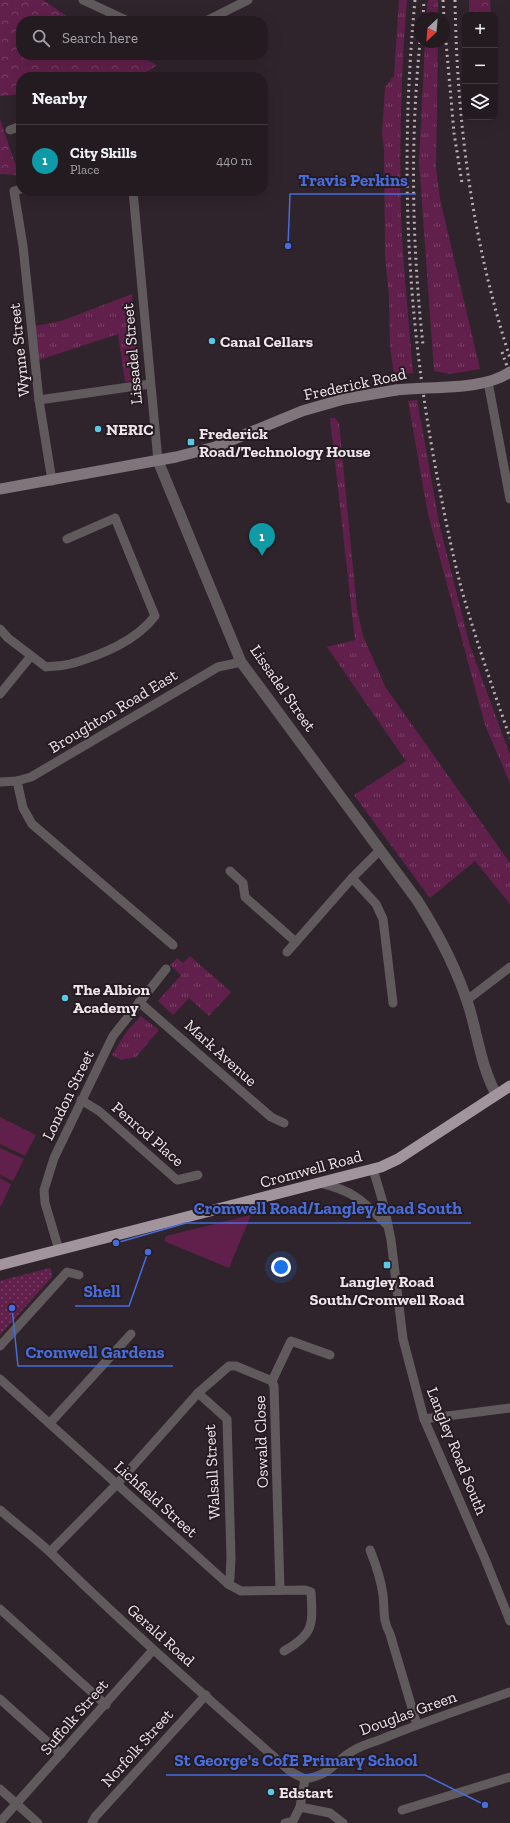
<!DOCTYPE html>
<meta charset="utf-8">
<style>
body{margin:0;font-family:"Zilla Slab",serif;background:#2f282d;color:#f1f3f6}
.controls{position:absolute;right:12px;top:12px;display:grid;overflow:hidden;border-radius:8px;box-shadow:0 4px 16px #0002}
.controls button{width:36px;height:36px;display:grid;place-items:center;padding:0;border:0;border-bottom:1px solid #40393e;background:#231b20;color:#f1f3f6;font:20px sans-serif}
.compass{position:absolute;left:414px;top:12px;width:36px;height:36px;border-radius:50%;background:#231b20;box-shadow:0 4px 16px #0002;rotate:206deg}
.you{position:absolute;left:281px;top:1267px;width:14px;height:14px;margin:-10px;border:3px solid #fff;border-radius:50%;background:#1a73e8;box-shadow:0 0 0 6px #1a73e833}
.badge{display:grid;place-items:center;width:26px;height:26px;border-radius:50%;background:#ea580c;color:#fff;font-size:13px;font-weight:700}
.pin{position:absolute;translate:-50% -33px;filter:drop-shadow(0 1px 2px #0008)}
.pin::after{content:'';position:absolute;top:21px;width:14px;height:12px;background:inherit;clip-path:polygon(0 0,100% 0,50% 100%)}
.list{margin:0;padding:0;list-style:none}
h2{display:flex;justify-content:space-between;align-items:center;height:52px;margin:0;padding:0 16px;font-size:17px}
h2 small{font-size:13px;font-weight:400;color:#a3a1a5}
.list li{display:grid;grid-template-columns:26px 1fr auto;gap:12px;align-items:center;box-sizing:border-box;height:72px;padding:0 16px;border-top:1px solid #40393e}
.list b{display:block;font-size:15px;white-space:nowrap}
.list p{margin:0;font-size:13px;white-space:nowrap;color:#a3a1a5}
.list em{font-size:13px;font-style:normal;color:#a3a1a5}
.icon{flex:none;width:22px;height:22px;fill:none;stroke:currentColor;stroke-width:2;stroke-linecap:round;stroke-linejoin:round}
.map{position:relative;flex:none;width:510px;height:1823px;overflow:hidden}
.search{position:absolute;background:#231b20;box-shadow:0 4px 16px #0002;left:16px;top:16px;width:252px;height:44px;display:flex;align-items:center;gap:10px;box-sizing:border-box;padding:0 14px;border-radius:16px;color:#a3a1a5;font-size:15px}
.panel{position:absolute;background:#231b20;box-shadow:0 4px 16px #0002;left:16px;top:72px;width:252px;height:124px;border-radius:16px}
.map>svg:first-child{display:block}
.grass{fill:url(#grass-tufts)}
.forest{fill:url(#forest-crowns)}
.park{fill:url(#park-dots)}
.garden{fill:#61204b}
.lines{fill:none;stroke-linecap:round;stroke-linejoin:round}
.minor{stroke:#605a5d;stroke-width:9}
.tertiary{stroke:#605a5d;stroke-width:11}
.secondary{stroke:#7f757b;stroke-width:11}
.trunk{stroke:#a2949c;stroke-width:11}
.rail{stroke:#b8afb4;stroke-width:3;stroke-dasharray:2 4;stroke-linecap:butt}
.secondary-bridge{stroke:#7f757b;stroke-width:11}
.poi-dot{fill:#59c8e5;stroke:#251b21;stroke-width:1.5}
.labels{text-anchor:middle;dominant-baseline:central;stroke-width:4;stroke-linejoin:round;paint-order:stroke}
.poi-label{font-size:16px;font-weight:bold;fill:#eee6ea;stroke:#251b21;text-anchor:start}
.street-label{font-size:16px;fill:#eee6ea;stroke:#251b21}
.leader{fill:none;stroke:#476cdc;stroke-width:1.5}
.callout-dot{fill:#476cdc;stroke:#251b21;stroke-width:1.5}
.callout-label{font-size:17px;text-anchor:middle;font-weight:bold;fill:#476cdc;stroke:#251b21;stroke-width:4;stroke-linejoin:round;paint-order:stroke}
</style>
<div class="map">
<svg width="510" height="1823" viewBox="0 0 510 1823">
<defs>
<pattern id="grass-tufts" width="24" height="20" patternUnits="userSpaceOnUse"><rect width="24" height="20" fill="#61204b"/><path d="M3 7l-1-3M5 7V3M7 7l1-3M15 17l-1-3M17 17v-4M19 17l1-3" fill="none" stroke="#784065"/></pattern>
<pattern id="forest-crowns" width="20" height="18" patternUnits="userSpaceOnUse"><rect width="20" height="18" fill="#61204b"/><path d="M2 6a3 3 0 1 1 6 0M12 15a3 3 0 1 1 6 0" fill="none" stroke="#784065"/></pattern>
<pattern id="park-dots" width="8" height="8" patternUnits="userSpaceOnUse"><rect width="8" height="8" fill="#61204b"/><path d="M2 2h.1M6 6h.1" fill="none" stroke="#784065" stroke-width="1.8" stroke-linecap="round"/></pattern>
</defs>
<rect width="100%" height="100%" fill="#2f242b"/>
<g class="grass">
<path d="M399,0H407C401,72 399,144 401,216C403,268 409,321 413,373L394,375L390,347L389,296L385,255L384,148L382,134L385,87L394,76Z"/>
<polygon points="428,0 438,0 438,18 426,18"/>
<polygon points="425,42 438,42 436,168 440,199 480,369 450,374 434,371 419,162"/>
<polygon points="132,294 138,379 125,382 118,334 39,360 35,326 61,321"/>
<polygon points="417,400 440,527 470,646 510,755 510,783 485,725 428,514 408,401"/>
<polygon points="330,418 335,418 339,423 357,609 363,636 386,688 510,863 510,904 475,861 430,898 354,795 406,761 327,647 355,640"/>
<polygon points="190,956 231,992 209,1016 189,998 173,1015 158,1001 181,975 170,965 177,958 183,963"/>
<polygon points="141,1016 159,1030 136,1057 121,1060 112,1055 127,1031"/>
</g>
<g class="forest">
<polygon points="0,0 43,0 74,21 21,21 21,55 135,55 157,65 139,77 21,77 21,94 0,96"/>
<polygon points="469,0 490,0 491,15 469,15"/>
<polygon points="0,119 19,175 0,174"/>
</g>
<polygon class="park" points="50,1268 52,1272 52,1277 0,1335 0,1281"/>
<g class="garden">
<polygon points="0,1117 36,1135 25,1156 0,1144"/>
<polygon points="0,1148 24,1159 13,1181 0,1175"/>
<polygon points="0,1178 11,1184 1,1206 0,1205"/>
<polygon points="251,1215 229,1268 164,1241 166,1236"/>
</g>
<g class="lines">
<g class="minor">
<polyline points="83,0 128,21"/>
<polyline points="206,21 248,0"/>
<polyline points="10,130 21,126"/>
<polyline points="21,189 14,191 23,246 39,400 52,481"/>
<polyline points="133,191 158,461"/>
<polyline points="488,382 510,499"/>
<polyline points="39,400 150,384"/>
<path d="M0,629L8,638L46,667C55,666 65,666 74,663C103,654 136,641 155,616L115,518L67,539"/>
<polyline points="0,694 31,656"/>
<polyline points="17,781 23,808 32,824 173,945"/>
<polyline points="0,782 17,781 31,777 218,667 241,662"/>
<polyline points="230,871 243,883 245,897 296,942"/>
<polyline points="352,878 376,904 383,919 393,1003"/>
<polyline points="287,952 352,878 380,850"/>
<polyline points="467,1000 510,967"/>
<polyline points="139,1002 271,1117 284,1123"/>
<polyline points="81,1100 99,1111 177,1180 198,1175"/>
<polyline points="373,1169 384,1206 391,1240 403,1339 424,1419 485,1559 510,1621"/>
<path d="M320,1183C355,1191 364,1202 388,1226"/>
<polyline points="59,1250 45,1203 44,1190 54,1158 113,1036 166,969"/>
<polyline points="0,1346 67,1272 79,1275"/>
<path d="M0,1379L228,1584L241,1591L305,1590L311,1592C313,1625 314,1634 284,1651"/>
<polyline points="272,1381 291,1341 330,1355"/>
<polyline points="198,1393 227,1419 231,1558 230,1578 228,1584"/>
<polyline points="424,1419 510,1408"/>
<polyline points="50,1423 131,1334"/>
<path d="M0,1510C16,1524 35,1538 51,1553C128,1629 210,1700 291,1772L305,1779"/>
<path d="M370,1550C376,1565 381,1579 383,1595C385,1611 382,1619 390,1634L417,1725"/>
<polyline points="50,1552 117,1484 198,1393 229,1366 236,1366 272,1381 274,1386 280,1590"/>
<polyline points="0,1609 106,1705"/>
<polyline points="0,1699 61,1754"/>
<path d="M305,1779C334,1774 334,1760 356,1749C365,1744 375,1742 384,1738C426,1721 468,1707 510,1692"/>
<polyline points="0,1789 38,1823"/>
<polyline points="300,1807 330,1813 343,1823"/>
<polyline points="402,1810 510,1777"/>
<polyline points="0,1822 153,1650"/>
<polyline points="92,1823 95,1817 206,1695"/>
<polyline points="285,1823 293,1821 300,1807 305,1779"/>
</g>
<path class="tertiary" d="M158,461L241,662L417,900C438,933 457,969 469,1007C478,1037 481,1066 496,1094"/>
<polyline class="secondary" points="0,489 176,457 215,447 302,411 344,399 396,390"/>
<polyline class="trunk" points="0,1265 381,1167 398,1159 510,1086"/>
<g class="rail">
<path d="M415,0C400,159 406,308 435,465C443,507 451,549 462,591C476,640 493,689 510,738"/>
<polyline points="443,0 444,18"/>
<path d="M455,0C457,123 472,241 510,358"/>
<polyline points="423,18 424,0"/>
<polyline points="444,19 454,133 462,183"/>
<path d="M420,42C410,142 412,245 423,345"/>
<polyline points="502,352 510,375"/>
</g>
<path class="secondary-bridge" d="M396,390C429,386 484,391 510,372"/>
</g>
<g class="poi-dot">
<circle cx="212" cy="341" r="4"/>
<circle cx="98" cy="429" r="4"/>
<rect x="187" y="438" width="8" height="8" rx="2"/>
<circle cx="65" cy="998" r="4"/>
<rect x="383" y="1261" width="8" height="8" rx="2"/>
<circle cx="271" cy="1792" r="4"/>
</g>
<g class="labels">
<g class="poi-label">
<text x="220" y="341">Canal Cellars</text>
<text x="106" y="429">NERIC</text>
<text x="199" y="433">Frederick<tspan x="199" dy="18">Road/Technology House</tspan></text>
<text x="73" y="989">The Albion<tspan x="73" dy="18">Academy</tspan></text>
<text x="387" y="1281" text-anchor="middle">Langley Road<tspan x="387" dy="18">South/Cromwell Road</tspan></text>
<text x="279" y="1792">Edstart</text>
</g>
<g class="street-label">
<text transform="translate(19 350) rotate(-96)">Wynne Street</text>
<text transform="translate(132 354) rotate(-95)">Lissadel Street</text>
<text transform="translate(355 384) rotate(-12)">Frederick Road</text>
<text transform="translate(283 688) rotate(55)">Lissadel Street</text>
<text transform="translate(113 711) rotate(-31)">Broughton Road East</text>
<text transform="translate(221 1053) rotate(42)">Mark Avenue</text>
<text transform="translate(68 1095) rotate(-64)">London Street</text>
<text transform="translate(148 1134) rotate(41)">Penrod Place</text>
<text transform="translate(311 1169) rotate(-15)">Cromwell Road</text>
<text transform="translate(261 1442) rotate(-92)">Oswald Close</text>
<text transform="translate(457 1451) rotate(68)">Langley Road South</text>
<text transform="translate(212 1472) rotate(-93)">Walsall Street</text>
<text transform="translate(156 1499) rotate(42)">Lichfield Street</text>
<text transform="translate(161 1635) rotate(42)">Gerald Road</text>
<text transform="translate(408 1713) rotate(-20)">Douglas Green</text>
<text transform="translate(74 1717) rotate(-49)">Suffolk Street</text>
<text transform="translate(137 1748) rotate(-48)">Norfolk Street</text>
</g>
</g>
<path class="leader" d="M288 246L290 194H416M116 1243L186 1223H471M148 1252L129 1306H75M12 1308L18 1366H173M485 1805L425 1775H166"/>
<g class="callout-dot">
<circle cx="288" cy="246" r="4"/>
<circle cx="116" cy="1243" r="4"/>
<circle cx="148" cy="1252" r="4"/>
<circle cx="12" cy="1308" r="4"/>
<circle cx="485" cy="1805" r="4"/>
</g>
<g class="callout-label">
<text x="353" y="186">Travis Perkins</text>
<text x="328" y="1214">Cromwell Road/Langley Road South</text>
<text x="102" y="1297">Shell</text>
<text x="95" y="1358">Cromwell Gardens</text>
<text x="296" y="1766">St George's CofE Primary School</text>
</g>
</svg>
<div class="controls">
<button>+</button>
<button>−</button>
<button><svg class="icon" aria-label="layers" viewBox="0 0 24 24"><path d="M12 4l9 5-9 5-9-5zM3 14l9 5 9-5"/></svg></button>
</div>
<svg class="compass" viewBox="-18 -18 36 36"><path d="M0-13l5 13h-10z" fill="#e53935"/><path d="M0 13l5-13h-10z" fill="#a3a1a5"/></svg>
<div class="you"></div>
<div class="pin badge" style="left:262px;top:556px;background:#0f9aa8">1</div>
<div class="search"><svg class="icon" aria-label="search" viewBox="0 0 24 24"><circle cx="10" cy="10" r="6"/><path d="M15 15l6 6"/></svg>Search here</div>
<section class="panel">
<h2>Nearby<small></small></h2>
<ul class="list">
<li><span class="badge" style="background:#0f9aa8">1</span><div><b>City Skills</b><p>Place</p></div><em>440 m</em></li>
</ul>
</section>
</div>
